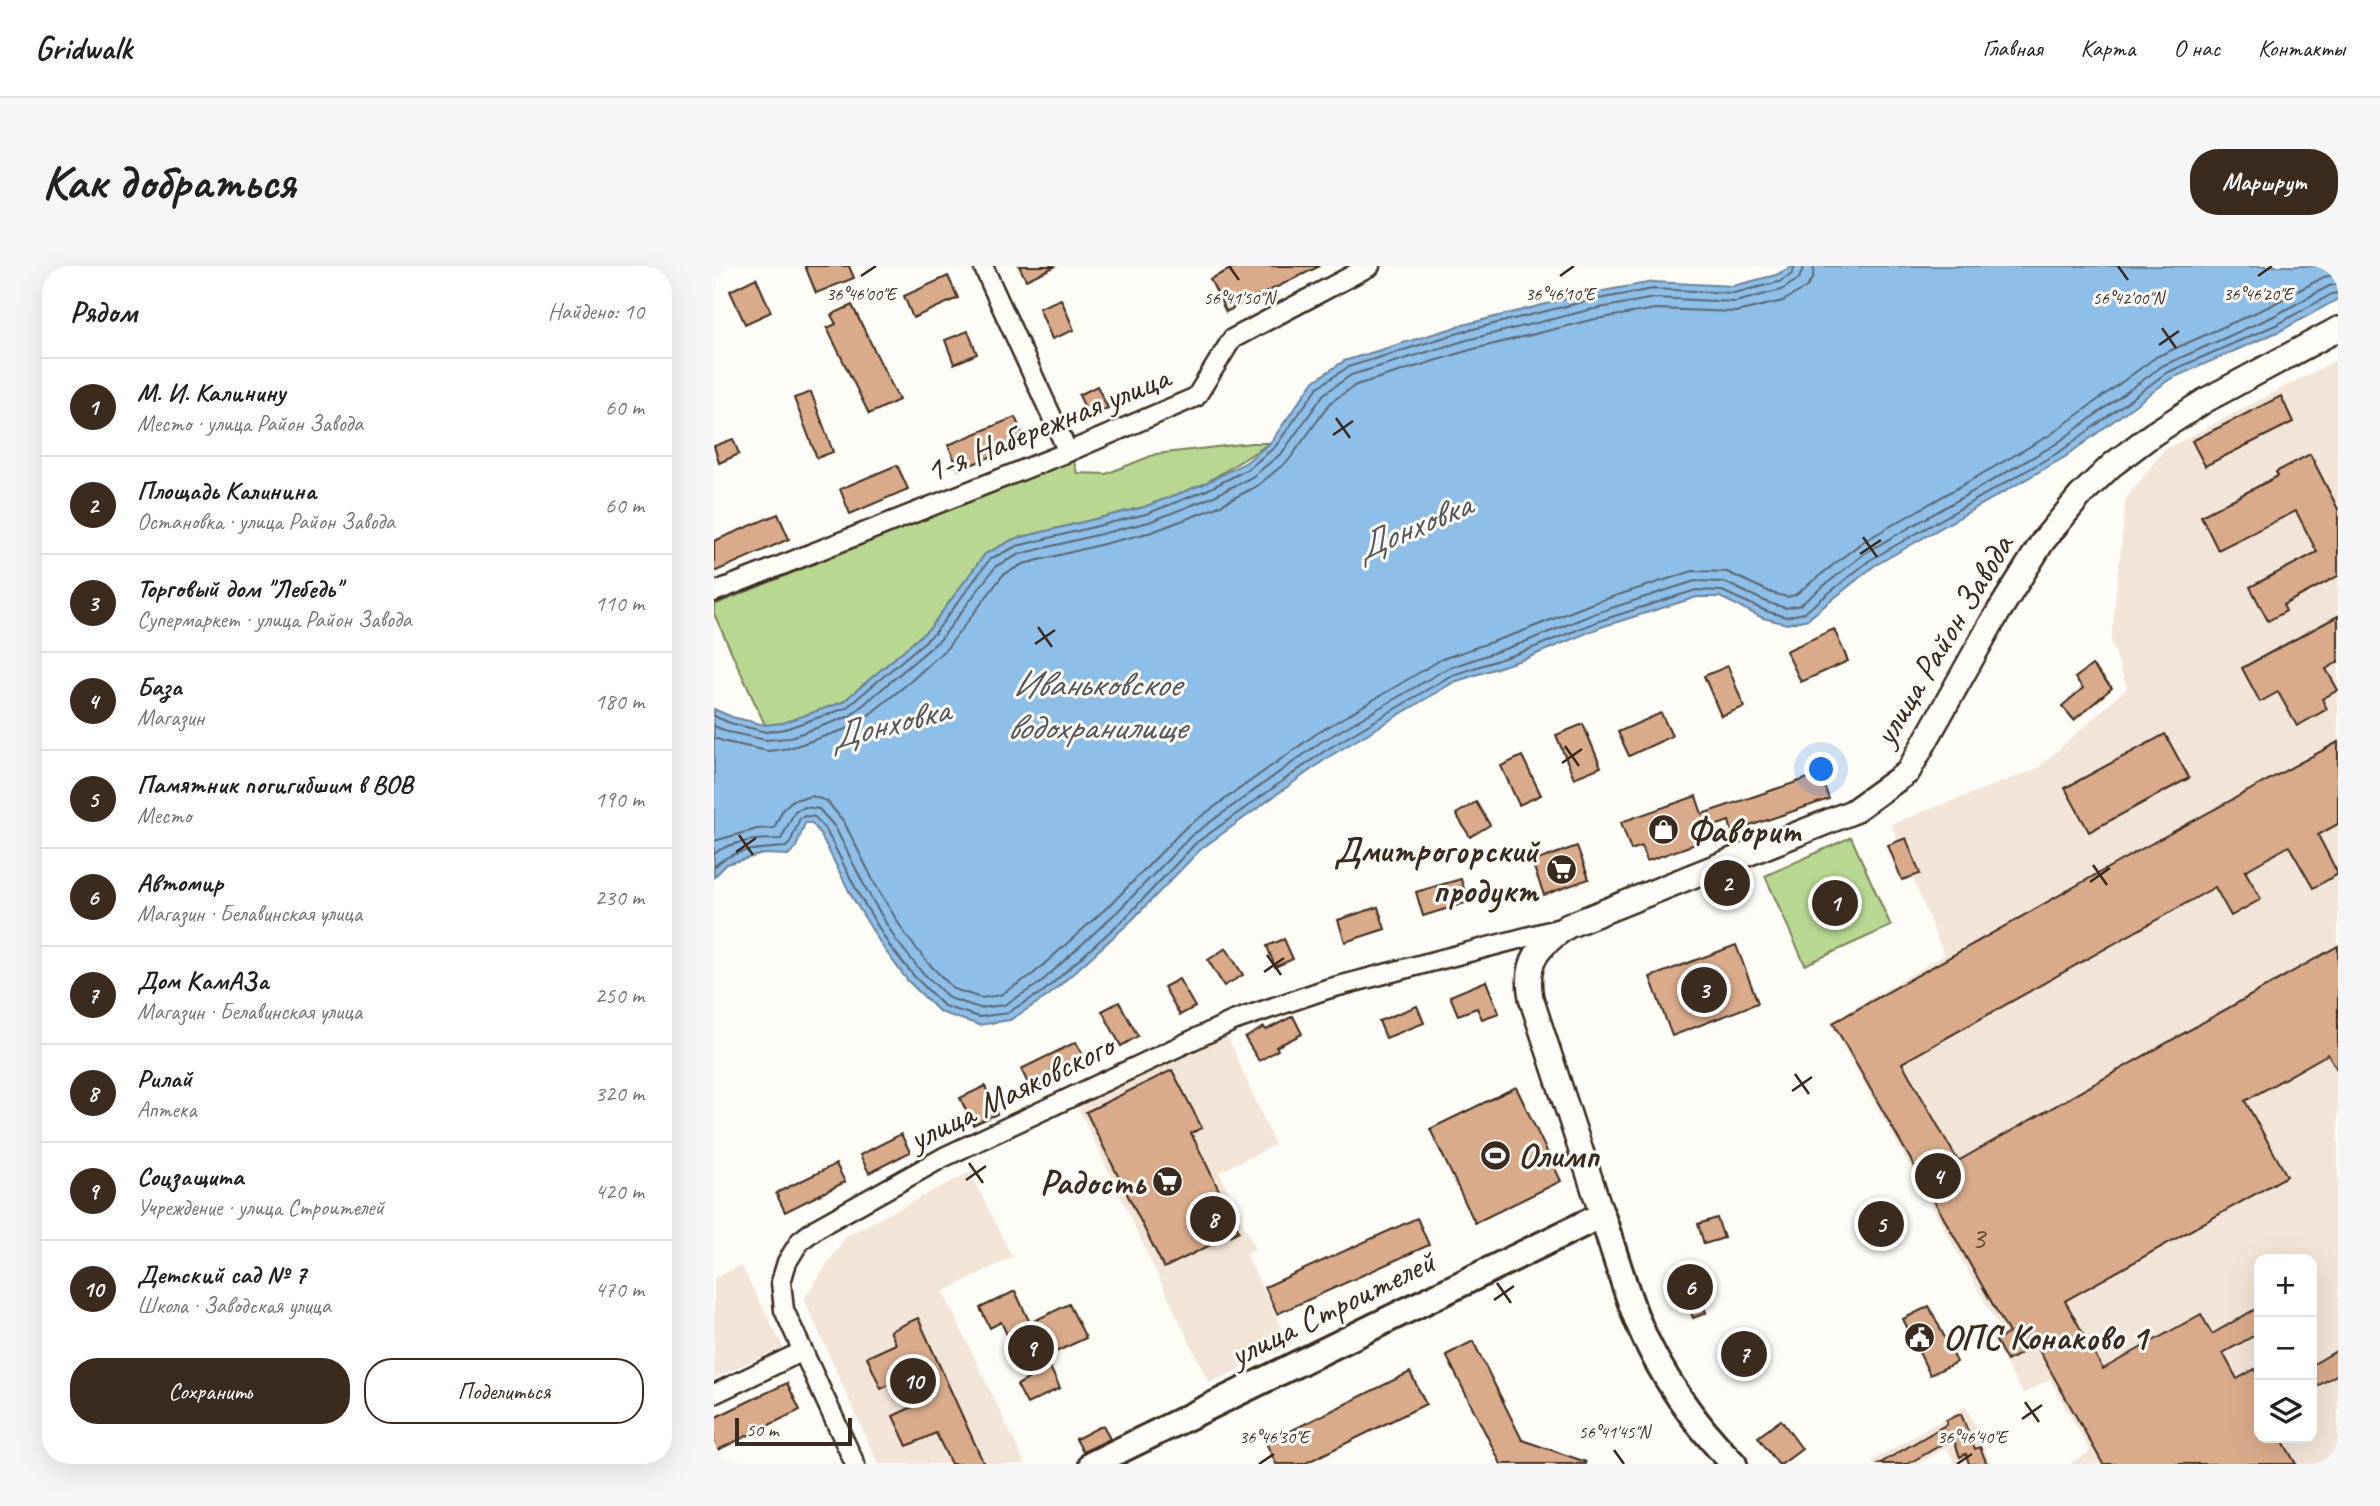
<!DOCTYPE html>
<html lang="ru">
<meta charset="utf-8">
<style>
body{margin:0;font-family:Caveat,sans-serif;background:#f6f6f6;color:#202124}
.controls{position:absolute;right:21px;bottom:21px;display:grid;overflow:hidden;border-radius:14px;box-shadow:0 7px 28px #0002}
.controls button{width:63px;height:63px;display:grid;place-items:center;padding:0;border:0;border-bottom:2px solid #e0e0e0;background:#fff;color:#202124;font:35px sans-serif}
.scale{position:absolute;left:21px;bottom:18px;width:117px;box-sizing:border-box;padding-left:7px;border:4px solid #3b2a1e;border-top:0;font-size:19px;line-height:24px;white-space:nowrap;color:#3b2a1e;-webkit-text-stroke:5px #fdfcf7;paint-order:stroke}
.you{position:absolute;left:1108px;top:504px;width:24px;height:24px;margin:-18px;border:5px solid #fff;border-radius:50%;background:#1a73e8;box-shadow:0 0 0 10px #1a73e833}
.badge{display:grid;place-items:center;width:46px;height:46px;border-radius:50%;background:#3b2a1e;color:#fff;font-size:23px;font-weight:700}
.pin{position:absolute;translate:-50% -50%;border:4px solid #fff;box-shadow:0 2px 7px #0006}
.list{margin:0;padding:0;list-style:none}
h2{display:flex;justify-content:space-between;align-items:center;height:91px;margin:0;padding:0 28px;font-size:30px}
h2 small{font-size:23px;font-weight:400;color:#757577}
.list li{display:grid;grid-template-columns:46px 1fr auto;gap:21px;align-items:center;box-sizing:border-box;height:98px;padding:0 28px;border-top:2px solid #e0e0e0}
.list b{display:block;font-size:26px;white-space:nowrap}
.list p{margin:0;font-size:23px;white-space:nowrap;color:#757577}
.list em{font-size:23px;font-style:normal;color:#757577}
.actions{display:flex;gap:14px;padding:21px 28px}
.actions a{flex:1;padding:16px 0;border:2px solid #3b2a1e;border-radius:28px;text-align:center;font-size:24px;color:#3b2a1e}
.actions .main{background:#3b2a1e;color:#fff}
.icon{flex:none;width:38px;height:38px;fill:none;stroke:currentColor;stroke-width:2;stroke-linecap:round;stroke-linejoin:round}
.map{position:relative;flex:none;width:1624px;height:1198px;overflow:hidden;border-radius:28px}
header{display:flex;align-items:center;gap:42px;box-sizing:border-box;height:98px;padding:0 35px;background:#fff;border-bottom:2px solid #e0e0e0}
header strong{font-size:33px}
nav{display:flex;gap:38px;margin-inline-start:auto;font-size:24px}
.intro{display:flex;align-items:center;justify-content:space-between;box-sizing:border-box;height:168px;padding:0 42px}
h1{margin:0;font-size:49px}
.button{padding:18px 32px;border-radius:28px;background:#3b2a1e;color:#fff;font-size:24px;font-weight:700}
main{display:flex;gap:42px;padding:0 42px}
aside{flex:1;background:#fff;border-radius:28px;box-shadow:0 7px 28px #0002}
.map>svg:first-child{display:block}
.built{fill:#f2e4d7;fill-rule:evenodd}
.green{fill:#b8d891;stroke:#7a8158;stroke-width:2}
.water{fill:#8dbfe9;stroke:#6c8398;stroke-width:2}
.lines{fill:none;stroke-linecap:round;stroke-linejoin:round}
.shore{stroke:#5c666f;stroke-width:2}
.building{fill:#d9ab8b;stroke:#3b2a1e;stroke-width:2}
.minor-casing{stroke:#3b2a1e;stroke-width:23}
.tertiary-casing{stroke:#3b2a1e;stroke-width:28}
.secondary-casing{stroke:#3b2a1e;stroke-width:30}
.minor{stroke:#fdfcf7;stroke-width:18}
.tertiary{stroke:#fdfcf7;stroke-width:23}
.secondary{stroke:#fdfcf7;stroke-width:24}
.ticks{fill:none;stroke:#3b2a1e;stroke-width:2.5}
.labels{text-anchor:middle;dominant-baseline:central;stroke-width:6;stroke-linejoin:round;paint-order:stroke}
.number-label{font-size:32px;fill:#624a39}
.street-label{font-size:35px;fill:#3b2a1e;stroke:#fdfcf7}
.poi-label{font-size:35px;font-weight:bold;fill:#3b2a1e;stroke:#fdfcf7;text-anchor:start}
.water-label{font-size:37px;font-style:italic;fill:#54575b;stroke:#fdfcf7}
.ticks-label{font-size:18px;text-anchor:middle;fill:#3b2a1e;stroke:#fdfcf7;stroke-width:6;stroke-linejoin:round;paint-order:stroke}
</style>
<header>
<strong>Gridwalk</strong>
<nav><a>Главная</a><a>Карта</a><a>О нас</a><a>Контакты</a></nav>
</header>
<div class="intro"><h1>Как добраться</h1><a class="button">Маршрут</a></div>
<main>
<aside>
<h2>Рядом<small>Найдено: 10</small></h2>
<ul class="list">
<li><span class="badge">1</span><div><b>М. И. Калинину</b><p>Место · улица Район Завода</p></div><em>60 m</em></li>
<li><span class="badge">2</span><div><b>Площадь Калинина</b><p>Остановка · улица Район Завода</p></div><em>60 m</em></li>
<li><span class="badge">3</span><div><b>Торговый дом &quot;Лебедь&quot;</b><p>Супермаркет · улица Район Завода</p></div><em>110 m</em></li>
<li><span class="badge">4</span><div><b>База</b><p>Магазин</p></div><em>180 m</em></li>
<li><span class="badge">5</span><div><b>Памятник погигибшим в ВОВ</b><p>Место</p></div><em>190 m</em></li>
<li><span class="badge">6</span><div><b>Автомир</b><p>Магазин · Белавинская улица</p></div><em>230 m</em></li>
<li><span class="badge">7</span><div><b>Дом КамАЗа</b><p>Магазин · Белавинская улица</p></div><em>250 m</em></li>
<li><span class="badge">8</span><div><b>Рилай</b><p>Аптека</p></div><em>320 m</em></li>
<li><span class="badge">9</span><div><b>Соцзащита</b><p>Учреждение · улица Строителей</p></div><em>420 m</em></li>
<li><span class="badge">10</span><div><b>Детский сад № 7</b><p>Школа · Заводская улица</p></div><em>470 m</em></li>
</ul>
<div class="actions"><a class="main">Сохранить</a><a>Поделиться</a></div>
</aside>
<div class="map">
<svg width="1624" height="1198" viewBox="0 0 1624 1198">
<rect width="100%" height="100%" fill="#fdfcf7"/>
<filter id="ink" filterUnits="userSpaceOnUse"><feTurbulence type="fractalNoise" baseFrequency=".0143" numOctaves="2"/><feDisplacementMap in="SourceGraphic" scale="14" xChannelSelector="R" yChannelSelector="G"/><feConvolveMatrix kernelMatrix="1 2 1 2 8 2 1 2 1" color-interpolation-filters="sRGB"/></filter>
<g filter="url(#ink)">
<g class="built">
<path d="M1624,93V1198H1356L1376,1185L1336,1113L1309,1128L1277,1071L1287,1065L1116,756L1230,689L1177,558L1323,503L1413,422L1397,375L1412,233L1450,184ZM1545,993H1598V1172H1545Z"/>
<polygon points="512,767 561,879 505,906 541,983 532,988 576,1080 495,1117 363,839"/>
<polygon points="256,906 298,991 229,1026 311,1198 164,1198 90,1033 132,970"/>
<polygon points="27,1000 69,1081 0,1112 0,1012"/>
<polygon points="1252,1140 1277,1198 1241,1198 1233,1181 1204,1198 1160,1198 1158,1195"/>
</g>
<g class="green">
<polygon points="537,177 556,177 490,218 430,241 300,273 271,288 216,362 129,436 69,457 51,459 0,348 0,339 359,192 363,207 392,208 442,188"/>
<polygon points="1137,571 1177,660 1091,699 1051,610"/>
</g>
<polygon class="water" points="1079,0 1624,0 1624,33 1568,64 1456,113 1351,191 1160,300 1094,353 1073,358 1049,352 1006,331 983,331 887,361 813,392 740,416 616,490 487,583 416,656 334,730 296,754 265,759 226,746 194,715 170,683 138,631 107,569 98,557 91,557 82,581 74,589 49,588 13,598 0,611 0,443 18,451 51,459 69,457 129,436 216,362 271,288 300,273 430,241 490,218 531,197 556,177 599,116 630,95 749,59 872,28 939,16 1019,20 1062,9"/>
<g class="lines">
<g class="shore">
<polyline points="0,450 16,457 52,466 71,463 132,442 221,367 276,293 303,280 432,248 493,224 534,203 561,181 604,121 634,101 751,65 873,35 939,23 1020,27 1065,16 1078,8 1081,0"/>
<polyline points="0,460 14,466 52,474 74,472 136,450 227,373 282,300 306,288 435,256 496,232 538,211 568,187 610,128 637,109 753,74 875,44 940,32 1021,36 1067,24 1085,13 1090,0"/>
<polyline points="0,472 12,476 54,485 76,482 141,460 197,415 234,381 289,309 309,298 438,266 501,242 543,220 575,194 617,136 642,119 756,84 877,54 941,43 1022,46 1069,35 1093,21 1099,11 1100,0"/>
<polyline points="0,575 43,563 60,562 69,543 79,534 98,530 113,535 130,556 161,618 191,668 214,697 240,723 267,732 286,729 318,709 398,637 471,562 602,468 728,393 804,367 879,337 979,305 1013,306 1058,327 1073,331 1081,329 1147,277 1336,169 1442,91 1556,40 1610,11 1624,8"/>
<path d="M0,588C17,574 46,573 67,573L81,545L91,541L105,543L121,561L152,623L182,674L206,704L235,732L266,742L290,739L325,718L405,644L477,570L607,476L732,403L808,377L882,347L981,315L1010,316L1055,337L1072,342L1086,339L1151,287L1342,178L1448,100L1560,50L1615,20L1624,18"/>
<path d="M0,601C18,582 47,583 72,581L76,577L86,552L91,550L101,551L113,566L144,627L175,679L200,710L230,740L265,751L293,747L330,725L412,651L482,577L612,484L736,410L811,385L885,355L982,324L1008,325L1052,345L1072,351L1090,347L1156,294L1347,185L1452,107L1564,58L1618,28L1624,27"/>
</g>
</g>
<g class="building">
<polygon points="91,0 135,0 140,12 102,27"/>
<polygon points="305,0 342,0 312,14"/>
<polygon points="523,0 606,0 512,46 496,13"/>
<polygon points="234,10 244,32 199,52 190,30"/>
<polygon points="42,12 57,46 31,58 16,25"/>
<polygon points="347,33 360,64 338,73 325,42"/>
<polygon points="138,39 185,134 155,148 113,62 122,58 117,49"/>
<polygon points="254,65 263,88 240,98 231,74"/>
<polygon points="383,120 394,142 375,151 365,129"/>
<polygon points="97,126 119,186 103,192 80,132"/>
<polygon points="1567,130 1579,156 1491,200 1478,175"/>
<polygon points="301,151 312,176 245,204 234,179"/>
<polygon points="19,173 25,188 5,197 0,180"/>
<polygon points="1596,188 1624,243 1624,310 1569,339 1572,345 1554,355 1536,321 1603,286 1582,245 1504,284 1487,250 1564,210 1562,206"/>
<polygon points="183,199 194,223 136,248 126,223"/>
<polygon points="64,248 75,273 0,306 0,275"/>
<polygon points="1624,350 1624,396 1612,403 1624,424 1608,433 1613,443 1583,460 1564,426 1546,436 1528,402"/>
<polygon points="1120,363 1134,395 1087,416 1072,385"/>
<polygon points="1378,399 1398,422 1360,454 1348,440 1369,422 1361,412"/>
<polygon points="1014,400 1030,441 1007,450 990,410"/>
<polygon points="947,447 958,470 915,490 904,466"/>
<polygon points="869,458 887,501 860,512 842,469"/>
<polygon points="1451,468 1475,512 1375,566 1351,522"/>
<polygon points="1624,476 1624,558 1604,569 1624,608 1599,622 1575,580 1531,605 1547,633 1517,650 1501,621 1188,797 1244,895 1624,680 1624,805 1614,788 1531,835 1573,910 1351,1035 1389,1103 1487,1048 1498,1068 1545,1041 1545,1067 1509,1087 1523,1113 1541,1103 1545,1111 1545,1172 1567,1172 1582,1198 1389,1198 1322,1079 1293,1095 1282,1075 1295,1067 1119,757 1422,586"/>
<polygon points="808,490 827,529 805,539 787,500"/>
<polygon points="1106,508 1115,533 1018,566 1015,555 986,565 990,575 933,595 928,580 917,584 907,556 982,530 988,548"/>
<polygon points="762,536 776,559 756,571 742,548"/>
<polygon points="1192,572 1206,608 1188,614 1174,579"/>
<polygon points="863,580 875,613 830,629 818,596"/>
<polygon points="747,613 754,636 709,650 702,626"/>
<polygon points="664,641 671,663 631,676 624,654"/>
<polygon points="570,673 579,693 561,701 553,680"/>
<polygon points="1022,679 1044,737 958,770 936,711"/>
<polygon points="512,682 529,709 510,720 494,694"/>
<polygon points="465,713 481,741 466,749 450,721"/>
<polygon points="772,715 785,747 768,753 763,742 744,749 736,730"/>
<polygon points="405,736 424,770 407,780 388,745"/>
<polygon points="703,740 710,757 672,772 665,755"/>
<polygon points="579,750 588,768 562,781 564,784 545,795 531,772 550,761 552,764"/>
<polygon points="362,776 373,797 317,824 307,803"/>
<polygon points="458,804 488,862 477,867 525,965 450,1002 372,846"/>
<polygon points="271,820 283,848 259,859 246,832"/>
<polygon points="802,821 847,915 761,957 716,863"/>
<polygon points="187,868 196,886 155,907 146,889"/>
<polygon points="122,898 131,916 71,946 62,927"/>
<polygon points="703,952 715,979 563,1048 551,1021"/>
<polygon points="1003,952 1010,972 990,978 984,958"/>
<polygon points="982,1016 992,1047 979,1052 968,1021"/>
<polygon points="301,1025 316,1057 355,1038 372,1072 331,1091 346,1122 313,1138 303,1119 314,1113 287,1056 276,1062 266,1042"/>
<polygon points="1215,1040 1243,1096 1216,1109 1189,1053"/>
<polygon points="204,1052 270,1198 237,1198 222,1167 193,1180 179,1150 209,1136 196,1109 167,1123 153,1091 182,1078 176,1065"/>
<polygon points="1030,1067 1048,1093 1028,1107 1010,1081"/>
<polygon points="759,1075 808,1174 872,1196 872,1198 787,1198 732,1089"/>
<polygon points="1624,1084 1624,1108 1598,1123 1598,1099"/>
<polygon points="696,1106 712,1138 590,1198 562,1198 552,1177"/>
<polygon points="73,1117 86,1144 0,1186 0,1152"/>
<polygon points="1247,1148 1261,1183 1266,1181 1273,1198 1255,1198 1252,1188 1246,1191 1239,1172 1194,1198 1165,1198 1233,1158 1232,1154"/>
<polygon points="1067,1154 1088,1183 1068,1198 1064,1198 1044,1171"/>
<polygon points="389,1159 396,1173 369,1186 362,1173"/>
</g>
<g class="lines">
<defs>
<g id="minor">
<polyline points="269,0 354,186"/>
<polyline points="0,326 354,186 482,131 518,73 656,0"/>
<polyline points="0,1128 89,1085"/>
<polyline points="141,1198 70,1044 67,1016 73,996 86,975 103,962 230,891 519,755 613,723 847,662"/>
</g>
<path id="tertiary" d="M888,949L817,732C810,694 825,680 854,660L1138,546L1194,506L1277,358L1329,275L1366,230L1398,199L1439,168L1492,134L1624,63"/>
<path id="secondary" d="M378,1198L888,949C900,985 910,1021 924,1056C945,1107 981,1159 1020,1198"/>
</defs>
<use href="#minor" class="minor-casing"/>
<use href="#tertiary" class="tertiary-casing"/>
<use href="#secondary" class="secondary-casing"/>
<use href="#minor" class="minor"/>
<use href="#tertiary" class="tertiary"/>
<use href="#secondary" class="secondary"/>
</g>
</g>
<path class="ticks" d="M515,0L525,14M1404,0L1414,14M147,10L162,0M846,10L860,0M1544,10L1558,0M1448,62L1462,82M1445,79L1465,65M622,152L636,172M619,169L639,155M1149,271L1163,291M1146,288L1167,274M324,361L338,381M321,378L341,364M851,480L865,500M848,497L868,483M25,569L39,589M22,586L42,572M1379,599L1393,619M1376,616L1396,602M553,689L567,709M550,706L570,692M1081,808L1095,828M1078,825L1098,811M255,897L269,917M252,914L272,900M783,1017L797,1037M780,1034L800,1020M1311,1136L1325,1156M1308,1153L1328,1139M900,1184L910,1198M545,1198L560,1188M1243,1198L1258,1188"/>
<defs>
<symbol id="shop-disc" viewBox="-11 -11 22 22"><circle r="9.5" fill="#3b2a1e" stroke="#fdfcf7"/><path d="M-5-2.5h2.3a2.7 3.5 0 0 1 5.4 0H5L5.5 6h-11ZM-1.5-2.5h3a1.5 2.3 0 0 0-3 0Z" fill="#fff"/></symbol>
<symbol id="supermarket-disc" viewBox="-11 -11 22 22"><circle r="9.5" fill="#3b2a1e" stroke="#fdfcf7"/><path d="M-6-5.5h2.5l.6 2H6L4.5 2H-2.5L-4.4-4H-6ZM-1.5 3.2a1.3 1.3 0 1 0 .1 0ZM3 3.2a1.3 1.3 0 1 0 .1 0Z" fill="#fff"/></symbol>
<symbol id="stadium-disc" viewBox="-11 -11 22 22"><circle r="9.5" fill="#3b2a1e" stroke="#fdfcf7"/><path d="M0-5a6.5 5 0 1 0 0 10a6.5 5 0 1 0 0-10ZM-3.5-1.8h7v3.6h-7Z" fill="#fff"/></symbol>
<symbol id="civic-disc" viewBox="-11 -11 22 22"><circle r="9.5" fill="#3b2a1e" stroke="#fdfcf7"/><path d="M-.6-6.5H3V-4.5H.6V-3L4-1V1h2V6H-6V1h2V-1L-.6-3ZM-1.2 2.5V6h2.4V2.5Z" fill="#fff"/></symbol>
</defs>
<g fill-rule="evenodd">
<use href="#shop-disc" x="932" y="546" width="35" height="35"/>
<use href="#supermarket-disc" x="830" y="586" width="35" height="35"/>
<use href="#stadium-disc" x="764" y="872" width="35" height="35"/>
<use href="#supermarket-disc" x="436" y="898" width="35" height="35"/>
<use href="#civic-disc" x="1188" y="1054" width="35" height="35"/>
</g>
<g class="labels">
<g class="number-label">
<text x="1264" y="971">3</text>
</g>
<g class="street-label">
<text transform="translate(333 158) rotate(-22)">1-я Набережная улица</text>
<text transform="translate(1229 374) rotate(-59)">улица Район Завода</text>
<text transform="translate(297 826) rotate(-26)">улица Маяковского</text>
<text transform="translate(618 1042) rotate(-26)">улица Строителей</text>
</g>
<g class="poi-label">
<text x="973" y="564">Фаворит</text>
<text x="824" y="584" text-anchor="end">Дмитрогорский<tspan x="824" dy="40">продукт</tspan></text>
<text x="804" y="889">Олимп</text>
<text x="431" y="916" text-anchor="end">Радость</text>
<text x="1229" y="1071">ОПС Конаково 1</text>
</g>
<g class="water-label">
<text transform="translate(699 260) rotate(-23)">Донховка</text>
<text x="382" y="417">Иваньковское<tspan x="382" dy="43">водохранилище</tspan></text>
<text transform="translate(175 457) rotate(-14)">Донховка</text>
</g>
</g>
<g class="ticks-label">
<text x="147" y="34">36°46'00"E</text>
<text x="846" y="34">36°46'10"E</text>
<text x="1544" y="34">36°46'20"E</text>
<text x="525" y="38">56°41'50"N</text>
<text x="1414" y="38">56°42'00"N</text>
<text x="900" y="1172">56°41'45"N</text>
<text x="560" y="1177">36°46'30"E</text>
<text x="1258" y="1177">36°46'40"E</text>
</g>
</svg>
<div class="controls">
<button>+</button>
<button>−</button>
<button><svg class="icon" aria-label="layers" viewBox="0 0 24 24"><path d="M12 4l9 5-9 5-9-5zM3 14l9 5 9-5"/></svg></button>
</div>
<div class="scale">50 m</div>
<div class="you"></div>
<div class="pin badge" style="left:1121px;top:637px">1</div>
<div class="pin badge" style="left:1013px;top:617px">2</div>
<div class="pin badge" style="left:990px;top:724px">3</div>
<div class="pin badge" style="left:1224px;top:910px">4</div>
<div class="pin badge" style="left:1167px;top:958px">5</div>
<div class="pin badge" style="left:976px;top:1021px">6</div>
<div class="pin badge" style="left:1030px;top:1088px">7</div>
<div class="pin badge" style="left:499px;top:953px">8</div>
<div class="pin badge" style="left:317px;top:1082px">9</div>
<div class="pin badge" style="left:199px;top:1115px">10</div>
</div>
</main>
